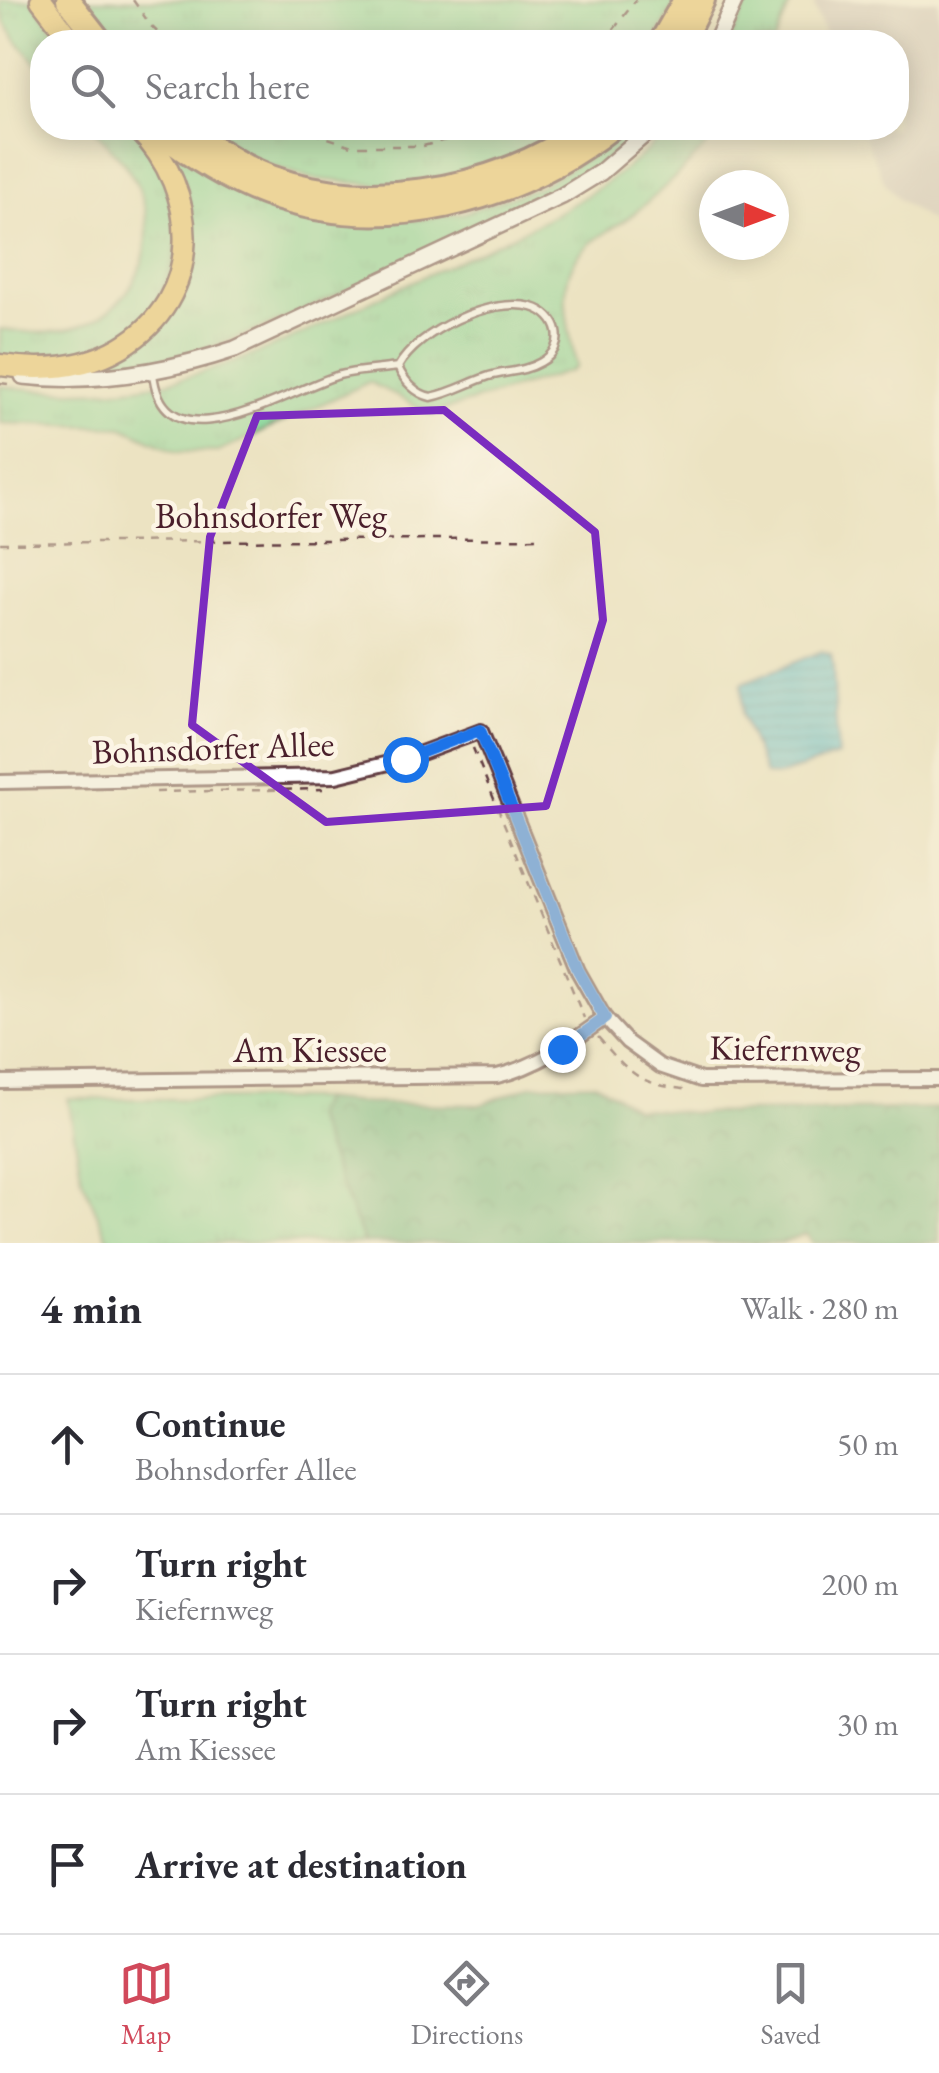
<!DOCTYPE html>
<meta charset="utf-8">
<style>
body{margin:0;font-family:"EB Garamond",serif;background:#f7f7f7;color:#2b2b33}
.compass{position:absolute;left:699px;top:170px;width:90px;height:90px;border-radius:50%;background:#fff;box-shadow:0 5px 25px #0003;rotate:91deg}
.stop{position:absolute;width:30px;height:30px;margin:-22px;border:8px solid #1a73e8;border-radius:50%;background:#fff}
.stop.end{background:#1a73e8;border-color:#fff;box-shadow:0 2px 10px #0008}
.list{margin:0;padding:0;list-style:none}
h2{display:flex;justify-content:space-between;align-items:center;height:130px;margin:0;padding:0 40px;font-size:42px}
h2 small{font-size:32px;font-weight:400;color:#7c7c81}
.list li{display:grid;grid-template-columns:65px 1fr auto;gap:30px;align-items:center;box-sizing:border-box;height:140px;padding:0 40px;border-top:2px solid #e1e1e2}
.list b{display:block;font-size:38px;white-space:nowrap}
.list p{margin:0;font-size:32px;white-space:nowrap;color:#7c7c81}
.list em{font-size:32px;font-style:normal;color:#7c7c81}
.icon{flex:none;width:55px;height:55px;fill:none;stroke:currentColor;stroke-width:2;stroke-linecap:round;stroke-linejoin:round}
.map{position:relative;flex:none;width:939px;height:1243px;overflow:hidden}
.search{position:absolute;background:#fff;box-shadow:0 5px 25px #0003;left:30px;right:30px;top:30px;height:110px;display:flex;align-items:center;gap:25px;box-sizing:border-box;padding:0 35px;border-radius:40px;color:#7c7c81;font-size:38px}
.sheet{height:690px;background:#fff}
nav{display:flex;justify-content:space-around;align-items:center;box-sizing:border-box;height:140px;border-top:2px solid #e1e1e2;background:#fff;font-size:28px;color:#7c7c81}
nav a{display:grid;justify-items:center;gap:5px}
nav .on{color:#d1495b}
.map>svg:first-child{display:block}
.industrial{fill:#cec1ba}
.grass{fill:url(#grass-tufts);stroke:#677a62;stroke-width:2.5}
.forest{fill:url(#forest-crowns);stroke:#5a6b56;stroke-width:2.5}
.water{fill:url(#water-rules);stroke:#4f6e7e;stroke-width:2.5}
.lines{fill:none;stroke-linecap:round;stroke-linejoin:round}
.service-casing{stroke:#623c42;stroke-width:11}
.minor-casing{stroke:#623c42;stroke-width:18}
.tertiary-casing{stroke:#623c42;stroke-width:20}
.trunk-casing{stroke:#623c42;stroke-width:25}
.motorway-casing{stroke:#623c42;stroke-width:28}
.path{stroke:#623c42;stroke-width:2.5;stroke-dasharray:8 8;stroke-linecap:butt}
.service{stroke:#fff;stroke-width:6}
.minor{stroke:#fff;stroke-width:12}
.tertiary{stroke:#fff;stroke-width:15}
.trunk{stroke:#eec469;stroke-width:20}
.motorway{stroke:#eec469;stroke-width:22}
.route{stroke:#1a73e8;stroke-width:12}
.marked{fill:none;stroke:#7b2cbf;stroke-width:8;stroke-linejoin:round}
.labels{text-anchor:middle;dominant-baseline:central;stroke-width:9;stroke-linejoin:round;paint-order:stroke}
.street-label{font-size:35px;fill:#4a1f2b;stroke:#fcf5e5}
</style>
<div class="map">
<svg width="939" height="1243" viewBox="0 0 939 1243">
<defs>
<pattern id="grass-tufts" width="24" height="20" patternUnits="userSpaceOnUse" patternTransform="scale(2.5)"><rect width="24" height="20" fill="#84d698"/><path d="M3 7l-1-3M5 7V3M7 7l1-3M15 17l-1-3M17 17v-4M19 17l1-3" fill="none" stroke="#74b783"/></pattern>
<pattern id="forest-crowns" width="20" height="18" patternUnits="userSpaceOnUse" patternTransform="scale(2.5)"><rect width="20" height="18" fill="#6bb780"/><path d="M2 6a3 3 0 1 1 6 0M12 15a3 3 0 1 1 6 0" fill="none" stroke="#5a9469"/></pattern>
<pattern id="water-rules" width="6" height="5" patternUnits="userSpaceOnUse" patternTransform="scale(2.5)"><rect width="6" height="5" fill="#54bcd2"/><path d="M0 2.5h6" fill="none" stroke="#4898ab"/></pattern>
</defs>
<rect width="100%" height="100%" fill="#fcf5e5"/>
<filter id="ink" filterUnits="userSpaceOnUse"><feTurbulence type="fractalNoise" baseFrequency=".01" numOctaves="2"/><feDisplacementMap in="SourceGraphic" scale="20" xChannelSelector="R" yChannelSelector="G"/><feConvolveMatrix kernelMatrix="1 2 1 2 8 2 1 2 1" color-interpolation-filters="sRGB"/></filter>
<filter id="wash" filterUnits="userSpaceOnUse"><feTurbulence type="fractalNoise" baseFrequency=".0048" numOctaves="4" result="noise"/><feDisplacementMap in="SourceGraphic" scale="40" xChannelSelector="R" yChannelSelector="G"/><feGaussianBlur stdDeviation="2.25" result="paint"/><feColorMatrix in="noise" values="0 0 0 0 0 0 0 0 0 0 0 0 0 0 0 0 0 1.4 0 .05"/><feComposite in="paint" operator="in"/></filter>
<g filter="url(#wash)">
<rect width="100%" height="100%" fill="#ece3c2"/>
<polygon class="industrial" points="815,0 939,0 939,228 898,199 885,183 861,128 896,128 896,42 828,42 814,7"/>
<g class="grass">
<path d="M0,0H32L64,42H42V70C25,48 0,29 0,0Z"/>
<polygon points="82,0 678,0 654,42 113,42"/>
<polygon points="749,0 792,0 774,42 729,42"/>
<path d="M93,128H135C146,145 168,167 172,187C190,259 162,323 93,354C77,361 21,359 0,360V329C23,332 46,335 70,329C132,315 163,248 139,189C129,165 109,147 93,128Z"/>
<polygon points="197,128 570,128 502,164 399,187 313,179 267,165"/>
<path d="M627,128H644L594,170L557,191C495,221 432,250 369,280C273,325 196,364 86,371L148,332L191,212L184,182L169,151L414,220L463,213L536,188L600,150Z"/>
<path d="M670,128H721C696,159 668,185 637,211C616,229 585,239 572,266C558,296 571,335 576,367L570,371L432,414L369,382L218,452H177L123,427L0,423V386C55,393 112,393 166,382C248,364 323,324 398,288C493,244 597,206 670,128Z"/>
<polygon points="68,1099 322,1099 314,1116 364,1243 110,1243 82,1179"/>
</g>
<polygon class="forest" points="596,1083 635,1108 696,1113 939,1108 939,1243 812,1243 806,1234 780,1243 364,1243 313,1116 322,1099 365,1103 480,1105 532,1085"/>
<polygon class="water" points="822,651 831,654 833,666 838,756 778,776 765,775 742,715 742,683"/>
</g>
<g filter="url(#ink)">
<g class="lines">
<defs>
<path id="service" d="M153,373C163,470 285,392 336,376C355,370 378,370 398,367C418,331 491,296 532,307C560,315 568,347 541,362C524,372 507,371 489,376C470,382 452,393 431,397C416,394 404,381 398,367"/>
<g id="minor">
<polyline points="0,782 336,776 405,759 481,731 578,971 604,1017 627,1042 660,1066 701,1080 939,1079"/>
<path d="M0,1082L497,1076C539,1066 570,1043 605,1018"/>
</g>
<g id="tertiary">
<polyline points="716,42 735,0"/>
<path d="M23,376C95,384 166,372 235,349L562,196L601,172L652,128"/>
</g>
<g id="trunk">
<polyline points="41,0 73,42"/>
<path d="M0,365C41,371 84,369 121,347C205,298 201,191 137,128"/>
</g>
<g id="motorway">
<polyline points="68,0 101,42"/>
<polyline points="661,42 685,0"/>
<polyline points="682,42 703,0"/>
<path d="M154,128C187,154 225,179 265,194C383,238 515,203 611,128"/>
<path d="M185,128C206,142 228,158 251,169C350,216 497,193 583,128"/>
</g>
</defs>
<use href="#service" class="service-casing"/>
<use href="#minor" class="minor-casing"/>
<use href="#tertiary" class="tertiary-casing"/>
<use href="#trunk" class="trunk-casing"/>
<use href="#motorway" class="motorway-casing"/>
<g class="path">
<polyline points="133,0 151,26 168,42"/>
<polyline points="604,42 636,0"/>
<polyline points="298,128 352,146 423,146 491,128"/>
<polyline points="0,383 15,385"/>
<polyline points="0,543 543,538"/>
<polyline points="473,748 584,1018"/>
<polyline points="156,792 323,789"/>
<path d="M598,1037C631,1075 638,1084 690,1090"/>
</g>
<use href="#service" class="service"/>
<use href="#minor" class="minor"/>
<use href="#tertiary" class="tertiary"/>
<use href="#trunk" class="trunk"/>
<use href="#motorway" class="motorway"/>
</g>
</g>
<g class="lines" filter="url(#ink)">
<polyline class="route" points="405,759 480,730 578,970 605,1018 562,1049"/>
</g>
<path d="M0 0H939V1243H0ZM444,410L595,532L603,620L546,806L326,822L192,725L210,537L257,416Z" fill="#ece3c2" fill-opacity=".55" fill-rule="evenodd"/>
<path class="marked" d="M444,410L595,532L603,620L546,806L326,822L192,725L210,537L257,416Z"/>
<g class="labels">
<g class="street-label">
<text x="271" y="515">Bohnsdorfer Weg</text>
<text transform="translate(213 747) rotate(-2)">Bohnsdorfer Allee</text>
<text transform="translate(785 1048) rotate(1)">Kiefernweg</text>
<text x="310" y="1049">Am Kiessee</text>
</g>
</g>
</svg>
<svg class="compass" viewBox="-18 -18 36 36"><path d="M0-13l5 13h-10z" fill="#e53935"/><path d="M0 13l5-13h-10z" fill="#7c7c81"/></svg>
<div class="stop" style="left:405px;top:759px"></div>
<div class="stop end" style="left:562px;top:1049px"></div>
<div class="search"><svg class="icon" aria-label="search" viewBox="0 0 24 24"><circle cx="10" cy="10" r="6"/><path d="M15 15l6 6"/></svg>Search here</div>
</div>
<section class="sheet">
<h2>4 min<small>Walk · 280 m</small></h2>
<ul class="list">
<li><svg class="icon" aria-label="ahead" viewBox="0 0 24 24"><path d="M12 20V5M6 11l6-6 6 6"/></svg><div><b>Continue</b><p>Bohnsdorfer Allee</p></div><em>50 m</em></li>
<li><svg class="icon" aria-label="right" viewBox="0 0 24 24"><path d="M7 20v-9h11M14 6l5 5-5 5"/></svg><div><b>Turn right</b><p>Kiefernweg</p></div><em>200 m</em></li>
<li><svg class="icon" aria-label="right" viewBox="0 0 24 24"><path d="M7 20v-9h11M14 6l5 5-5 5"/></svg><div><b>Turn right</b><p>Am Kiessee</p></div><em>30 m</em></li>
<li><svg class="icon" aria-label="arrive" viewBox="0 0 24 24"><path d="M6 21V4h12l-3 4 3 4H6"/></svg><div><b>Arrive at destination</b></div></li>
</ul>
</section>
<nav>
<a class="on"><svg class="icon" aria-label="map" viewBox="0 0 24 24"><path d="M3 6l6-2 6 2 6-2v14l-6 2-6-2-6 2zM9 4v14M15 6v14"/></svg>Map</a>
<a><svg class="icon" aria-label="directions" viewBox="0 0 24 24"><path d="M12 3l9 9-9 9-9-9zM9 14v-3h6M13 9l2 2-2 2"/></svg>Directions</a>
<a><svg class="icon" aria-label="saved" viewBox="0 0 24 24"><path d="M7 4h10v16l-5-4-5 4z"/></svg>Saved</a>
</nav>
